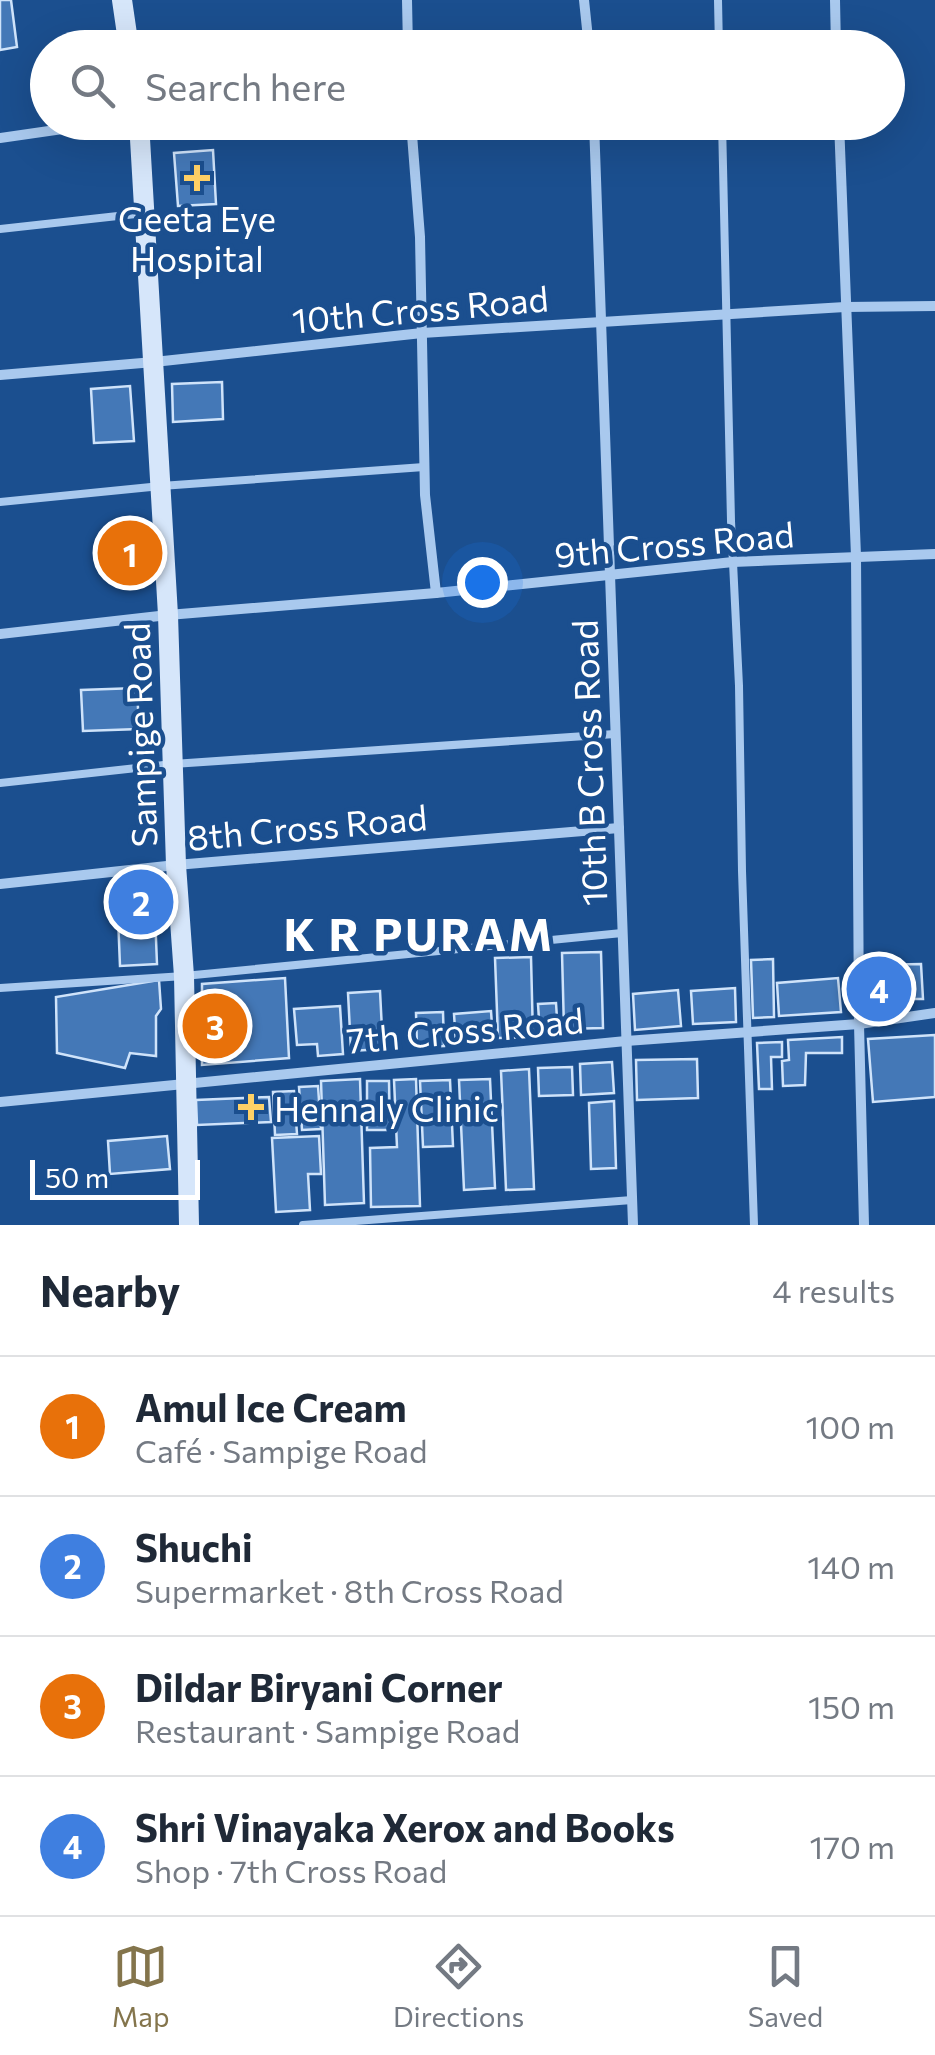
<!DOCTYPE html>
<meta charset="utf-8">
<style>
body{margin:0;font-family:Commissioner,sans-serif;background:#f6f6f7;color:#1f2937}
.scale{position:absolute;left:30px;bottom:25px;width:170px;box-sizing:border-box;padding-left:10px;border:5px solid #fff;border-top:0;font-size:28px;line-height:35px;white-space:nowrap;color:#fff;-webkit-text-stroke:8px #1b4f8f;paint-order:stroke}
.you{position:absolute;left:482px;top:582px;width:35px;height:35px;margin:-25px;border:8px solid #fff;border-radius:50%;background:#1a73e8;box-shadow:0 0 0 15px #1a73e833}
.badge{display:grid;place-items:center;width:65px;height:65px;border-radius:50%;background:#84754c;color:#fff;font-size:32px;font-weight:700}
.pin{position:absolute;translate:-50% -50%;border:5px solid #fff;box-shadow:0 2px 10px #0006}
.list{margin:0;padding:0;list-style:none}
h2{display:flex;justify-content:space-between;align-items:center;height:130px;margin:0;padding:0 40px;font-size:42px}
h2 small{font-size:32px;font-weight:400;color:#747a83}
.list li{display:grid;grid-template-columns:65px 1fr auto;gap:30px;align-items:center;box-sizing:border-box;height:140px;padding:0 40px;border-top:2px solid #e0e1e3}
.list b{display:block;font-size:38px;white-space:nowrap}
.list p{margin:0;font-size:32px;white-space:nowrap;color:#747a83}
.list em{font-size:32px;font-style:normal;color:#747a83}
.icon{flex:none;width:55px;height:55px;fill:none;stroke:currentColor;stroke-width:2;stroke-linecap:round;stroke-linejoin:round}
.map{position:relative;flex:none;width:935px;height:1225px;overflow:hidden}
.search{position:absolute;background:#fff;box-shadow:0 10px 40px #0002;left:30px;right:30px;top:30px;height:110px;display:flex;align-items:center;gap:25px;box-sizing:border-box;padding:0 35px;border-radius:55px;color:#747a83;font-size:38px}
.sheet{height:690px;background:#fff}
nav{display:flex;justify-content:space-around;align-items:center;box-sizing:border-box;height:140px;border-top:2px solid #e0e1e3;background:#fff;font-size:28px;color:#747a83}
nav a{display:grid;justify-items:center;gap:5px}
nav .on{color:#84754c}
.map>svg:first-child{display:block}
.building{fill:#4478b7;stroke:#cfe3fa;stroke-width:2.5}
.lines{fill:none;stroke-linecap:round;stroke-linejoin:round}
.lane{stroke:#a9c9ee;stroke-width:8}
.street{stroke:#a9c9ee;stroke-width:10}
.secondary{stroke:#d6e6fa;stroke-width:20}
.poi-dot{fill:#ffd166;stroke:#1b4f8f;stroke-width:4}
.labels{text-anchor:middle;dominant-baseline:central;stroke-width:9;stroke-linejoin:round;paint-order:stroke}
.poi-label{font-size:35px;fill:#fff;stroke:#1b4f8f}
.street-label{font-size:35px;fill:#fff;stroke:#1b4f8f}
.district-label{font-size:45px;font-weight:bold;letter-spacing:2.5px;fill:#fff;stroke:#1b4f8f}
</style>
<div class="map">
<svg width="935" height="1225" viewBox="0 0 935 1225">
<rect width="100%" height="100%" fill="#1b4f8f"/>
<g class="building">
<polygon points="0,0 11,0 17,47 0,50"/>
<polygon points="213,150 216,204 178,206 174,153"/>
<polygon points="222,382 223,419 173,422 172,384"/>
<polygon points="130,386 134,441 94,443 91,389"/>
<polygon points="139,538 140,571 111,572 110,540"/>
<polygon points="137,688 139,729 83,731 81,690"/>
<polygon points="154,890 157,964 120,966 117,892"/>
<polygon points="601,952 603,1028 564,1029 562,953"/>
<polygon points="531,957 533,1037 498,1038 495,958"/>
<polygon points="773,959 774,1017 753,1018 751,960"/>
<polygon points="921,964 923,999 873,999 871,965"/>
<polygon points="285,978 289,1058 202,1065 202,984"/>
<polygon points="838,978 841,1012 779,1016 777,983"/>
<polygon points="159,980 161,1009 156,1016 156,1056 130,1053 125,1068 57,1053 56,997"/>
<polygon points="735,988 736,1022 693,1024 691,991"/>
<polygon points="678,990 681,1026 635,1030 633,994"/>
<polygon points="380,991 383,1049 351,1051 348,993"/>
<polygon points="556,1003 558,1034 540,1035 538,1004"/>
<polygon points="340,1006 343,1054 318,1056 317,1044 297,1045 294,1009"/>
<polygon points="491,1011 493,1040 456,1044 454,1014"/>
<polygon points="443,1012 444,1046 417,1047 416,1013"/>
<polygon points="935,1035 935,1097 873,1102 868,1039"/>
<polygon points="842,1037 842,1053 806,1053 805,1085 783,1086 782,1061 789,1060 788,1040"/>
<polygon points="782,1042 782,1057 771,1057 772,1089 759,1089 757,1043"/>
<polygon points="697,1059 698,1098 637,1100 636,1060"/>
<polygon points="612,1062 614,1093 581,1095 580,1064"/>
<polygon points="572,1067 573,1095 539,1096 538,1068"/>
<polygon points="529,1069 534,1189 506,1190 501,1071"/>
<polygon points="360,1079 364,1203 325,1205 321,1081"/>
<polygon points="416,1079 420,1206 371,1207 370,1148 397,1147 394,1080"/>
<polygon points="490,1079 495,1188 464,1190 459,1080"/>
<polygon points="450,1080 453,1146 423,1147 420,1081"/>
<polygon points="367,1081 389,1081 390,1130 367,1130"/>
<polygon points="318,1086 321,1129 302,1130 299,1087"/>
<polygon points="294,1091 297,1134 275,1135 273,1092"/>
<polygon points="269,1097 271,1122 197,1125 196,1100"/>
<polygon points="614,1101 616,1168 591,1169 589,1103"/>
<polygon points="167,1136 170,1169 110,1174 108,1141"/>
<polygon points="319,1136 321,1174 308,1174 310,1210 276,1212 272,1138"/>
</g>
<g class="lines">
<g class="lane">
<polyline points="718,0 719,48"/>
<polyline points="722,122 731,521 739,686 742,871 754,1225"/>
<polyline points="0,229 145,213"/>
<polyline points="0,502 161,486 424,467"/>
<polyline points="0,783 173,764 615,734"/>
<polyline points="0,988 184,976 622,933"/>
<polyline points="303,1225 632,1200"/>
</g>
<g class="street">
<polyline points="407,0 408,48"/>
<polyline points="584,0 589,48"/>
<polyline points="835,0 836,48"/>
<polyline points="411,122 420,237 425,495 436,593"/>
<polyline points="594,122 633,1225"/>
<polyline points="839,122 856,556 859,1024 864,1225"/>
<polyline points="0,138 111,122"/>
<polyline points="0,375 154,362 422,333 845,307 935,306"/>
<polyline points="0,634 168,615 436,593 733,562 935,554"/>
<polyline points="0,884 176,865 619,828"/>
<polyline points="0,1102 626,1041 859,1024 935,1013"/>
</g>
<g class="secondary">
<polyline points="122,0 129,48"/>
<polyline points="139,122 168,615 176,865 184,976 189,1225"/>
</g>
</g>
<g class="poi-dot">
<path d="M192 163h10v10h10v10h-10v10h-10v-10h-10v-10h10z"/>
<path d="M246 1092h10v10h10v10h-10v10h-10v-10h-10v-10h10z"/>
</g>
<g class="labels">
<g class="poi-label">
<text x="197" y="217">Geeta Eye<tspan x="197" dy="40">Hospital</tspan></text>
<text x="274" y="1107" text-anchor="start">Hennaly Clinic</text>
</g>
<g class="street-label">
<text transform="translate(420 308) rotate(-5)">10th Cross Road</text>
<text transform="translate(674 543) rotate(-5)">9th Cross Road</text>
<text transform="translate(139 735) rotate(-92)">Sampige Road</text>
<text transform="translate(588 763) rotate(-92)">10th B Cross Road</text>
<text transform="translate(307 826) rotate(-5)">8th Cross Road</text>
<text transform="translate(465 1029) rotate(-5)">7th Cross Road</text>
</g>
<g class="district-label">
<text x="419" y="932">K R PURAM</text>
</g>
</g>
</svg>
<div class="scale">50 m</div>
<div class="you"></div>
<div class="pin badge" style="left:130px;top:553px;background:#e8710a">1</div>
<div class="pin badge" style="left:141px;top:902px;background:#3f7fe0">2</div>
<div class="pin badge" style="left:215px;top:1026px;background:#e8710a">3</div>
<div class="pin badge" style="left:879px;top:989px;background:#3f7fe0">4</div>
<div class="search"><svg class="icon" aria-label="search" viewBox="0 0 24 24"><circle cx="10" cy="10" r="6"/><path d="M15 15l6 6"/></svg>Search here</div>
</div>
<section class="sheet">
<h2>Nearby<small>4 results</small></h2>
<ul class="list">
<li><span class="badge" style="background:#e8710a">1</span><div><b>Amul Ice Cream</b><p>Café · Sampige Road</p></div><em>100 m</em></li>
<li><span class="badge" style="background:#3f7fe0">2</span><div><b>Shuchi</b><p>Supermarket · 8th Cross Road</p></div><em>140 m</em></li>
<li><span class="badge" style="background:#e8710a">3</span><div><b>Dildar Biryani Corner</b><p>Restaurant · Sampige Road</p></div><em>150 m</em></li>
<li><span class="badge" style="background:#3f7fe0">4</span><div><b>Shri Vinayaka Xerox and Books</b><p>Shop · 7th Cross Road</p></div><em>170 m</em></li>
</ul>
</section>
<nav>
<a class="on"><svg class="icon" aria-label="map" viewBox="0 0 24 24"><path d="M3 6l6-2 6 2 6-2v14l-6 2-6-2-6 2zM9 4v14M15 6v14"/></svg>Map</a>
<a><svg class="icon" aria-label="directions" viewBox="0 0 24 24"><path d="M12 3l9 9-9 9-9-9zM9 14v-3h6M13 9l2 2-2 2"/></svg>Directions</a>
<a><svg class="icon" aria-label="saved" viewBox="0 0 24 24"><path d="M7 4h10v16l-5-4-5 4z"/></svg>Saved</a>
</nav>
